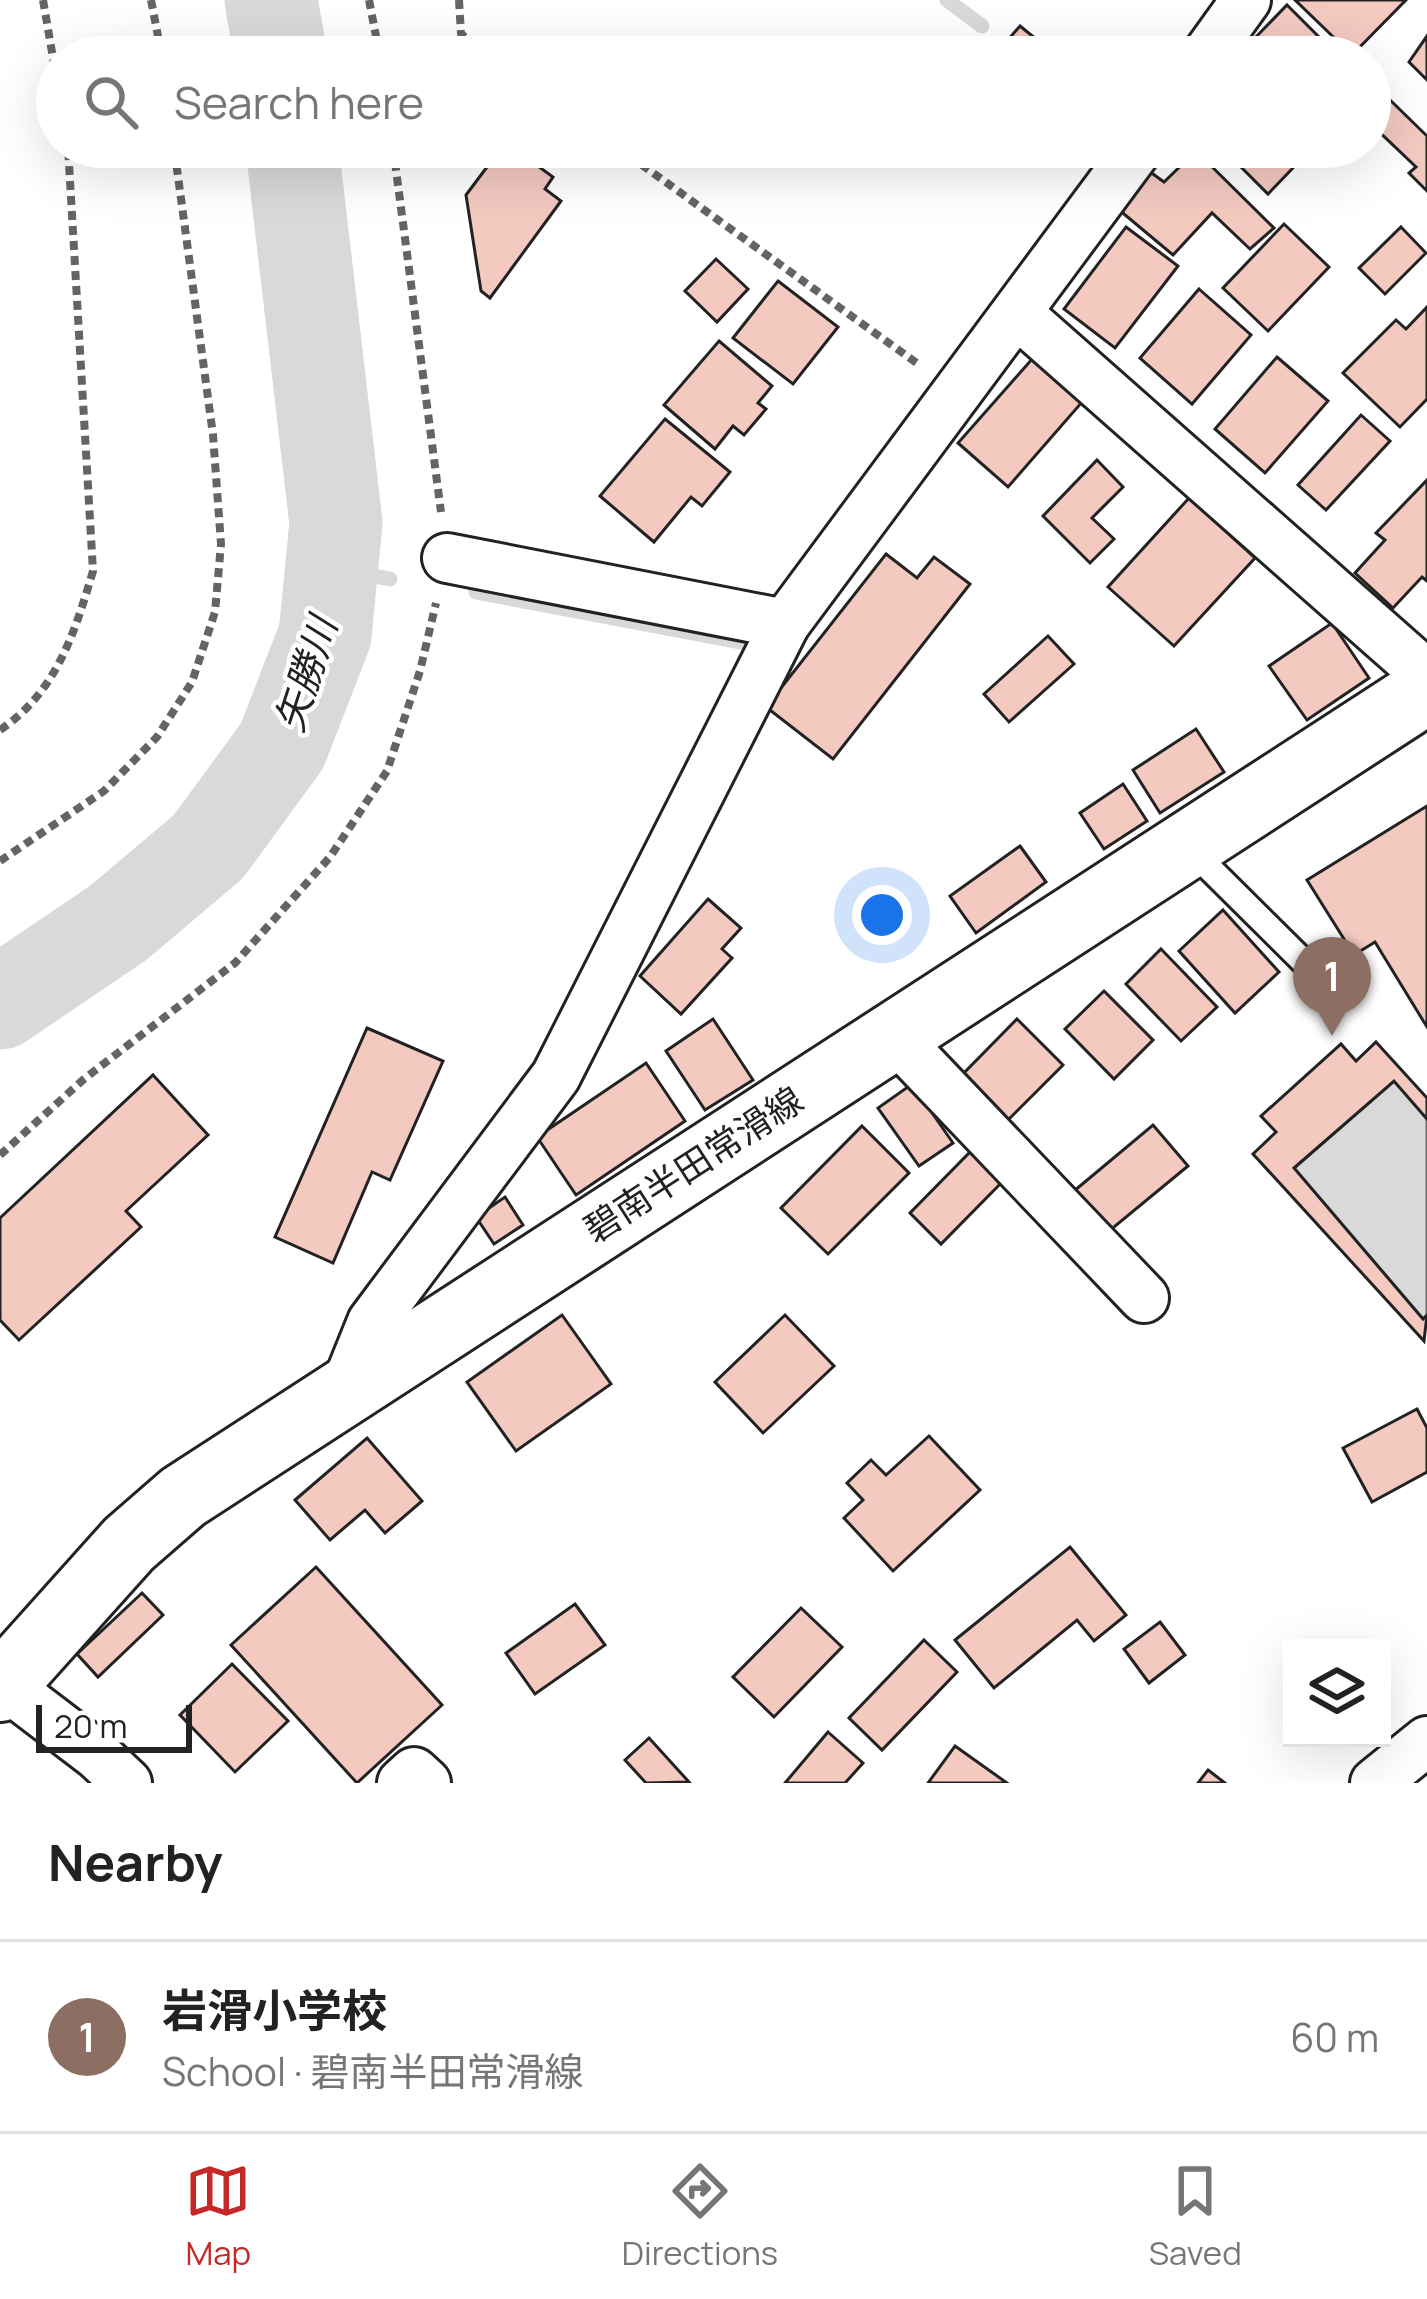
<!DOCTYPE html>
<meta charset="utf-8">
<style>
body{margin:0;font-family:Manrope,"Noto Sans JP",sans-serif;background:#f6f6f6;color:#222}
.controls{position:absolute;right:36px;bottom:36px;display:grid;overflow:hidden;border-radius:0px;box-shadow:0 12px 48px #0002}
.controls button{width:108px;height:108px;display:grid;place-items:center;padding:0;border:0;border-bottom:3px solid #e0e0e0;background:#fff;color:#222;font:60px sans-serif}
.scale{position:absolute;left:36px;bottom:30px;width:156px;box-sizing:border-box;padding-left:12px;border:6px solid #222;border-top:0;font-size:33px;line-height:42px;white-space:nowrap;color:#222;-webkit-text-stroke:9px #fff;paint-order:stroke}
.you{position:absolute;left:882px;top:915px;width:42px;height:42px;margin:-30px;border:9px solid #fff;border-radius:50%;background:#1a73e8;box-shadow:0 0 0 18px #1a73e833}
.badge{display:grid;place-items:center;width:78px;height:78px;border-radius:50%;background:#c62828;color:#fff;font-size:39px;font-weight:700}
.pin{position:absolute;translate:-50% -99px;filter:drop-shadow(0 3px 6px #0008)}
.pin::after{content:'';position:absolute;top:63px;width:42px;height:36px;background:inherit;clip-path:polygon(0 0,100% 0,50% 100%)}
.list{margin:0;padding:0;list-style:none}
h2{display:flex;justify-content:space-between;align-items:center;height:156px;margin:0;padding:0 48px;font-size:51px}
h2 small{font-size:39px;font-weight:400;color:#767676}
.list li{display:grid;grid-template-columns:78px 1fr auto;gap:36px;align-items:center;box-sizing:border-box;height:192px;padding:0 48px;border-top:3px solid #e0e0e0}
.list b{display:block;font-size:45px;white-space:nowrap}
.list p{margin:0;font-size:39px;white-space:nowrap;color:#767676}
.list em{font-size:39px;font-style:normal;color:#767676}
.icon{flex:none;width:66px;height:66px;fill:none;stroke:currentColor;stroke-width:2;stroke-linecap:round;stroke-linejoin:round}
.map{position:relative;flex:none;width:1427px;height:1783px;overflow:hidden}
.search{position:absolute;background:#fff;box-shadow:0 12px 48px #0002;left:36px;right:36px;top:36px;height:132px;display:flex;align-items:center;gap:30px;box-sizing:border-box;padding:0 42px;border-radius:66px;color:#767676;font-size:45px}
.sheet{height:348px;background:#fff}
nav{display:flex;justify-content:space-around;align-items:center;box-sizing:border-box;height:168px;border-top:3px solid #e0e0e0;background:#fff;font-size:33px;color:#767676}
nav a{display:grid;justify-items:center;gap:6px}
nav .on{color:#c62828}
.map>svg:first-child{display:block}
.water{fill:#d9d9d9;stroke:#6f6f6f;stroke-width:3}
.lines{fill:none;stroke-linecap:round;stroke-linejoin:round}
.stream{stroke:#d9d9d9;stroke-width:15}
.river{stroke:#d9d9d9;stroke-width:93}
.building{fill:#f3c9c0;stroke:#222;stroke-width:3}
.service-casing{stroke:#222;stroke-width:30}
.minor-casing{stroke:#222;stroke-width:54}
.secondary-casing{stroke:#222;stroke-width:72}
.path{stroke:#646464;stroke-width:8;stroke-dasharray:9 6;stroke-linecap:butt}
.service{stroke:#fff;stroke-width:24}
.minor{stroke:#fff;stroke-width:48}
.secondary{stroke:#fff;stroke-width:66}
.labels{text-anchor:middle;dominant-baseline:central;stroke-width:9;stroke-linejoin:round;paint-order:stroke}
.street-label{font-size:36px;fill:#222;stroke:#fff}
.water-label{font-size:39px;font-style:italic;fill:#222;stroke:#fff}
</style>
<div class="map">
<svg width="1427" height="1783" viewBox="0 0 1427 1783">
<rect width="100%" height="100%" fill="#fff"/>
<polygon class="water" points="1394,1081 1427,1119 1427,1315 1423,1319 1294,1168"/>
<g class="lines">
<g class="stream">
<polyline points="947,0 982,26"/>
<polyline points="332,568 390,579"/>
<polyline points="476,592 740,642"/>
</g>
<g class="river">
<polyline points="271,0 281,57"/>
<polyline points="0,1003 118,923 208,847 282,746 325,635 336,523 292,147"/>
</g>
</g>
<g class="building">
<polygon points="1295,0 1406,0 1352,55"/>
<polygon points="1287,5 1339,57 1272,57 1254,39"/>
<polygon points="1020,26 1058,57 993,57"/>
<polygon points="1427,36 1427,80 1409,62"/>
<polygon points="1388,98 1427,136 1427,191 1409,173 1416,167 1370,123 1370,117"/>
<polygon points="502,147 512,147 553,177 545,189 561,201 490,298 481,291 466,195"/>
<polygon points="1221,147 1313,147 1268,194"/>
<polygon points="1196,151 1274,228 1250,249 1212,213 1173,255 1118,209 1149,171 1164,182"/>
<polygon points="1284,224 1329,267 1268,331 1223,288"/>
<polygon points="1126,227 1178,266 1115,348 1064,309"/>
<polygon points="1401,227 1426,253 1385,294 1359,268"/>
<polygon points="716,259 748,289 717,322 685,291"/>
<polygon points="778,281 838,327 793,384 733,338"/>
<polygon points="1199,289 1251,335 1192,404 1140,358"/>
<polygon points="1427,307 1427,399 1400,427 1343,373 1396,320 1406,329"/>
<polygon points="719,341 772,386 758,403 766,409 744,435 733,426 715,449 664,405"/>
<polygon points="1277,357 1328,401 1265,473 1215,429"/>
<polygon points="1033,358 1083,401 1008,487 958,443"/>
<polygon points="1361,415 1390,441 1326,510 1298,485"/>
<polygon points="665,419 730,472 702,506 691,497 654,542 600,496"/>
<polygon points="1097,460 1123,487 1092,518 1114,539 1090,563 1043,516"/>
<polygon points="1427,480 1427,581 1422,577 1393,608 1355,573 1385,540 1376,533"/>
<polygon points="1189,498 1255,558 1174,646 1108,587"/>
<polygon points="886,554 917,578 934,557 970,584 833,759 766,707"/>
<polygon points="1332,623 1369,678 1307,720 1269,666"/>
<polygon points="1048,636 1074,664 1009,722 984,694"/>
<polygon points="1196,729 1224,772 1160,813 1133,770"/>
<polygon points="1123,784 1147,821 1104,849 1080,813"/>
<polygon points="1427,806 1427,1027 1375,942 1354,955 1307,880"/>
<polygon points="1020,846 1046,882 976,933 950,896"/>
<polygon points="708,899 741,928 722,949 732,958 681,1014 640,976"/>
<polygon points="1223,910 1279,972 1235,1013 1179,951"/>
<polygon points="1161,949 1217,1007 1181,1041 1126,984"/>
<polygon points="1104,991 1153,1040 1114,1079 1065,1029"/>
<polygon points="713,1019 753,1080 705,1110 666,1051"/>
<polygon points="1017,1019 1063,1065 1007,1121 961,1076"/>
<polygon points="367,1028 443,1061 390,1180 372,1172 333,1263 275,1237"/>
<polygon points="1376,1042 1427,1098 1427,1119 1394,1081 1294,1168 1423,1319 1427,1315 1424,1341 1253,1154 1276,1132 1261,1116 1341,1044 1356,1061"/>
<polygon points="646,1063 685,1121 576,1195 537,1137"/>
<polygon points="153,1075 208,1135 126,1211 141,1227 19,1340 0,1320 0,1218"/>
<polygon points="912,1084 953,1143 919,1166 878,1108"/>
<polygon points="1153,1125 1188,1166 1108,1232 1074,1191"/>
<polygon points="862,1126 909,1173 828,1254 781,1208"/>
<polygon points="974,1148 1005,1179 941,1244 910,1213"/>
<polygon points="505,1197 523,1225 494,1244 476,1217"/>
<polygon points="562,1315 611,1384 516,1451 467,1382"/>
<polygon points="785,1315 834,1366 763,1433 715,1382"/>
<polygon points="1417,1409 1427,1428 1427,1472 1372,1502 1343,1448"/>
<polygon points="929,1436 980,1490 893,1571 844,1518 863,1500 847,1483 871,1460 886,1475"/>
<polygon points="367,1438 422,1501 385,1533 365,1510 330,1540 295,1500"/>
<polygon points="1070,1547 1126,1615 1094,1641 1077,1620 994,1688 955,1640"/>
<polygon points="316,1567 442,1705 357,1783 231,1645"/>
<polygon points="142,1593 163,1615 98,1677 77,1654"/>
<polygon points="575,1604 605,1645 535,1694 506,1653"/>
<polygon points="801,1608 842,1647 774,1717 733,1677"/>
<polygon points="1160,1622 1185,1655 1149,1683 1124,1649"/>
<polygon points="924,1640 957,1672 882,1750 849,1718"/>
<polygon points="232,1664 288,1721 235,1772 180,1715"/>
<polygon points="828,1732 863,1763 845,1783 785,1783"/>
<polygon points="649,1738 689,1782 646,1783 625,1760"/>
<polygon points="955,1746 1007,1783 928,1783"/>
<polygon points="1208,1770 1225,1783 1198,1783"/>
</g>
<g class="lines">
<defs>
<polyline id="service" points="1188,847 1316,974"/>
<g id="minor">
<polyline points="1205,57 1246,0"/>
<polyline points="1017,313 1427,675"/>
<polyline points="447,558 785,624"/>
<polyline points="893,1035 1144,1298"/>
<polyline points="345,1389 372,1322 556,1076 785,624 1139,147"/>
<polyline points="4,1684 97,1755 127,1783"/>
<polyline points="402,1783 414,1772 426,1783"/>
<polyline points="1375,1783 1427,1741"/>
</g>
<polyline id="secondary" points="0,1688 129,1544 183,1497 1427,690"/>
</defs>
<use href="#service" class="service-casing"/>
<use href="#minor" class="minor-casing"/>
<use href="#secondary" class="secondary-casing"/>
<g class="path">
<polyline points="43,0 57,81"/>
<polyline points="151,0 162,57"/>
<polyline points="369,0 380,57"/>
<polyline points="459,0 461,34 493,57"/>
<polyline points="393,147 441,512"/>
<polyline points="617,147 918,364"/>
<path d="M0,730C56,693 75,632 93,571L68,147"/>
<polyline points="0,861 104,791 157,737 192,682 215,612 221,544 213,435 174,147"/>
<polyline points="0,1155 84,1079 235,963 330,857 387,771 420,671 436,603"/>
</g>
<use href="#service" class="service"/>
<use href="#minor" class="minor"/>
<use href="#secondary" class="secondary"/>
</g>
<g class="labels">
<g class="street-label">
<text transform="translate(693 1164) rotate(-33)">碧南半田常滑線</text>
</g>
<g class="water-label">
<text transform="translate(305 674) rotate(-72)">矢勝川</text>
</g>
</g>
</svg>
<div class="controls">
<button><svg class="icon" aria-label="layers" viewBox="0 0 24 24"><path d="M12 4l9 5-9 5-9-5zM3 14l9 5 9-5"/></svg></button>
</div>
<div class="scale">20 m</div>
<div class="you"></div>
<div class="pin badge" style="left:1332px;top:1036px;background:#8d6e63">1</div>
<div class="search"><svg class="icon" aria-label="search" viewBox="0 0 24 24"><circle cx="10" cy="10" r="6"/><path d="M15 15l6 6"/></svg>Search here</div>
</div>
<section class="sheet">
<h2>Nearby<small></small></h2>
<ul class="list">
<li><span class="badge" style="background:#8d6e63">1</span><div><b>岩滑小学校</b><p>School · 碧南半田常滑線</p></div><em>60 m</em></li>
</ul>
</section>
<nav>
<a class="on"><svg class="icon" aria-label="map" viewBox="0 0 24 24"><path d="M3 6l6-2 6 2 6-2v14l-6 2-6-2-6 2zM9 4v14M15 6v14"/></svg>Map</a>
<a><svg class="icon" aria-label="directions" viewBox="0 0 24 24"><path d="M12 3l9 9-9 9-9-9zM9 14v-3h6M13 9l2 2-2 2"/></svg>Directions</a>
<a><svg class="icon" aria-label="saved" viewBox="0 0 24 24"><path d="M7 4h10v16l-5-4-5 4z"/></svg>Saved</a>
</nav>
